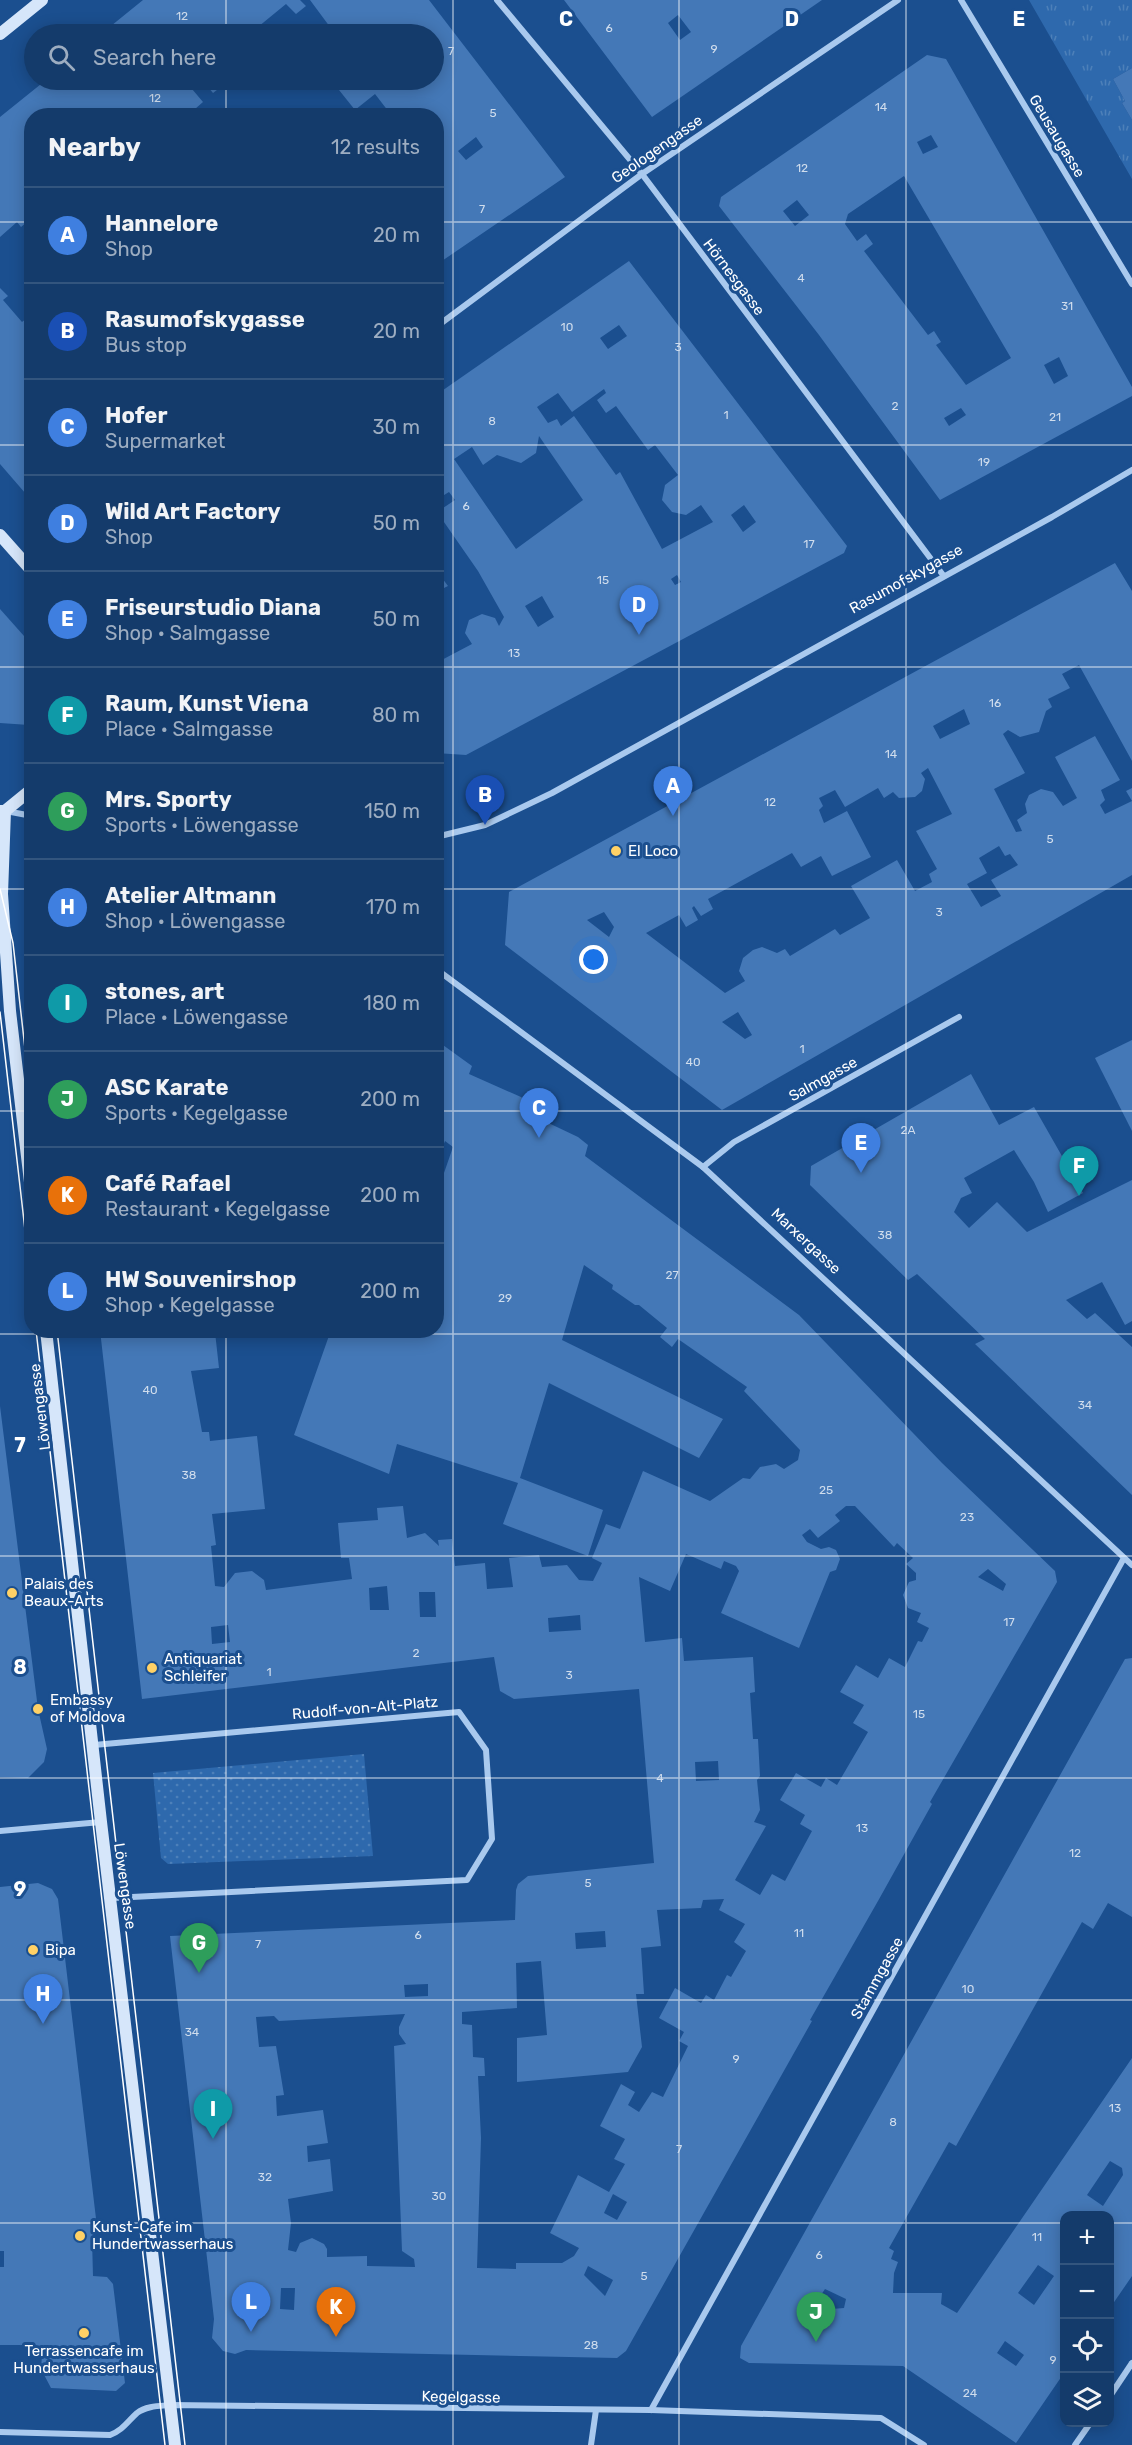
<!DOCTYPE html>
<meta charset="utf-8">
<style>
body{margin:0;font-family:Rubik,sans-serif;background:#214673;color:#f1f3f6}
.controls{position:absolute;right:18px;bottom:18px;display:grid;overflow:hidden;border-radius:12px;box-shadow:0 3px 15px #0003}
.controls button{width:54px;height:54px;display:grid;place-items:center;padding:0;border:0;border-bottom:2px solid #33557e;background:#143b6b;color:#f1f3f6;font:30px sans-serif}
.you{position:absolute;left:594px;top:960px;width:21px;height:21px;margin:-15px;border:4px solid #fff;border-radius:50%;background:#1a73e8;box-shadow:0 0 0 9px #1a73e833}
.badge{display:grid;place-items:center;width:39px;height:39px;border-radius:50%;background:#e797bd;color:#fff;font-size:20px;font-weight:700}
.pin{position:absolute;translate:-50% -50px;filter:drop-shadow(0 2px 3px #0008)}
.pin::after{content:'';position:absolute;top:32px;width:21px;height:18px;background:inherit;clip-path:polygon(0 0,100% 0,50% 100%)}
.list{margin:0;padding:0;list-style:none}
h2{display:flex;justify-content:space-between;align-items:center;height:78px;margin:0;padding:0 24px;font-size:26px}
h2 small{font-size:20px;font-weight:400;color:#9dadc1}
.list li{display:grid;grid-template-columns:39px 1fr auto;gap:18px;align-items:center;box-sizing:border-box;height:96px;padding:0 24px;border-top:2px solid #33557e}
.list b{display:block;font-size:22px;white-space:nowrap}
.list p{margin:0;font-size:20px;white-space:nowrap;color:#9dadc1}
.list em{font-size:20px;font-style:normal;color:#9dadc1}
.icon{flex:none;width:33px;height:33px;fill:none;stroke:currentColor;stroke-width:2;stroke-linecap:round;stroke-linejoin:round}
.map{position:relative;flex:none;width:1132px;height:2445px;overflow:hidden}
.search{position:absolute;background:#143b6b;box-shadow:0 3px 15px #0003;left:24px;top:24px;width:420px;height:66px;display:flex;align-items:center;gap:15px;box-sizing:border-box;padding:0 21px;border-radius:33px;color:#9dadc1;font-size:22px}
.panel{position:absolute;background:#143b6b;box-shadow:0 3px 15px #0003;left:24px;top:108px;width:420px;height:1230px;border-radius:24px}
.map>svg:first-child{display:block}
.grass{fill:url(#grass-tufts)}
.park{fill:url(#park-dots)}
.building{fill:#4478b7;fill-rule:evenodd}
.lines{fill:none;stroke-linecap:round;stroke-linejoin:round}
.street{stroke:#a9c9ee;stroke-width:6}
.secondary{stroke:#d6e6fa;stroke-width:12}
.tram{stroke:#fff;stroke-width:1.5}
.grid{fill:none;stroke:#fff;stroke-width:1.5;stroke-opacity:0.55}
.poi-dot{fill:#ffd166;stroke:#1b4f8f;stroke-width:2}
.labels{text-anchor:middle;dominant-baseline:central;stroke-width:6;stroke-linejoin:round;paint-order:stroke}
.number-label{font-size:12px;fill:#d0dded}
.street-label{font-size:15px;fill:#fff;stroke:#1b4f8f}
.poi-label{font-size:15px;fill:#fff;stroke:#1b4f8f;text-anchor:start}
.grid-label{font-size:20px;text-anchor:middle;font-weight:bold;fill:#fff;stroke:#1b4f8f;stroke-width:6;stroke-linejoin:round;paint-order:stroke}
</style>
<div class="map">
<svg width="1132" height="2445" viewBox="0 0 1132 2445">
<defs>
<pattern id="grass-tufts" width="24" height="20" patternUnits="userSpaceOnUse" patternTransform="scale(1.5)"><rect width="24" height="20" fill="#2e69ad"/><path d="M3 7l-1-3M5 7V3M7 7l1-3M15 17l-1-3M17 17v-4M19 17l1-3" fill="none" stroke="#4d80b9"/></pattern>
<pattern id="park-dots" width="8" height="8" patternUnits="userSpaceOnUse" patternTransform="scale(1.5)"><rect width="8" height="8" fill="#2e69ad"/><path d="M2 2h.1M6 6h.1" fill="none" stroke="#4d80b9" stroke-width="1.8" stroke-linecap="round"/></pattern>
</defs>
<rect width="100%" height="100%" fill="#1b4f8f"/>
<polygon class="grass" points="1029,0 1132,0 1132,68 1113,79 1125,101 1122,103 1132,120 1132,179"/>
<polygon class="park" points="364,1754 373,1856 168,1864 161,1858 153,1773"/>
<g class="building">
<polygon points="143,0 300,0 306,6 296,14 286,4 252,32 255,34 101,34"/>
<path d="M310,0H429L565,177L436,265V116H392L375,94L355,110L339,90L349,82L347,80H434V34H331L327,30L330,27ZM476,137L483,147L466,160L458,151Z"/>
<path d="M564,0H822L652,117ZM678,15L691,32L680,40L668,23Z"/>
<path d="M927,55L946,59L1132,387V396L940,500L819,335L719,206L721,197ZM931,135L938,147L923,154L917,142ZM904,176L1011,358L966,385L936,345L941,342L934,331L928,335L864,251L873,244L866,234L857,241L845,224L848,214ZM797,200L809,215L795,226L783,211ZM1059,357L1068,376L1054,384L1044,365ZM961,408L966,415L949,426L944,418Z"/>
<polygon points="1132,68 1132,120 1122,103 1125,101 1113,79"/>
<polygon points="46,80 230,80 213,93 203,81 192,89 203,102 187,116 32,116 32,218 21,227 17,222 0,237 0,117"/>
<path d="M629,261L847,546L844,553L466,755L436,753V663L472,644L465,633L469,620L482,614L495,618L499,626L504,617L478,571L437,512L455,500L449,492L436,500V395ZM619,325L627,336L608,349L600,338ZM604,389L606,393L597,400L606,413L616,406L648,450L655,445L678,475L665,485L662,500L672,512L686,515L701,505L713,522L662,549L620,472L616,475L574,416L561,426L557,419L548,423L537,407L558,393L572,412ZM539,436L583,500L516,549L454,459L472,447L483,465L497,455L521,463L536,453ZM744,505L756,522L743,532L731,515ZM677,575L681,582L675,585L671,579ZM542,596L554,617L538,627L525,606Z"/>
<polygon points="0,288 8,296 3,300 22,322 32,314 32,501 0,464"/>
<path d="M1115,563L1132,591V761L1079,665L1062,674L1070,688L1048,699L1052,707L1046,711L1039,732L1020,737L1008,730L1003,734L1025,773L994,789L1016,832L1022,831L1017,820L1027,813L1025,804L1029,795L1041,789L1053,792L1063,806L1077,798L1055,757L1095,736L1120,780L1101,790L1105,800L1100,805L1105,814L1132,801V875L722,1110L505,945L509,892ZM964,709L970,724L940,739L933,726ZM928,768L952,814L916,831L937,869L929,874L932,882L915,891L897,860L851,886L870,918L840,935L835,929L790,956L785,949L777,953L762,947L753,950L743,958L739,971L745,981L725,993L646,933L679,915L686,927L698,920L692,908L694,906L701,916L713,909L708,899L792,853L801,867L821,856L832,876L871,857L847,811L824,823L819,810L823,806L819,798L835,790L845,807L878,788L884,798L893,792L899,798L915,797L922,791L925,779L921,773ZM999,846L1005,856L1010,854L1018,865L991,880L1001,896L981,907L967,884L987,873L979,858ZM604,912L614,927L609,937L587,920ZM738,1012L752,1035L745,1039L722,1022Z"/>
<polygon points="436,570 448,586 436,592"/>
<polygon points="0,609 32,645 32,718 29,725 0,723"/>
<polygon points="1132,788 1132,801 1126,791"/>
<path d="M436,1040L472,1066L469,1074L521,1097L539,1111L538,1118L578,1137L588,1145L585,1156L799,1315L942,1463L1055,1571L1057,1582L930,1802L932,1804L878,1901L810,2020L812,2021L626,2351L617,2358L246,2350L235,2354L223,2351L212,2338L214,2319L170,1936L515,1920L516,1890L518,1884L528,1876L654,1863L639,1689L514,1699L500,1691L494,1657L142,1699L100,1330H197V1334L215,1332L219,1368L191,1371L202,1432H209L210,1441L257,1436L265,1509L212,1514L216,1545L211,1546L215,1586L224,1587L235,1573L252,1571L264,1580L266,1590L352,1579L349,1558H341L338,1523L378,1520L377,1508L403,1506L407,1538L425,1533L439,1546L438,1540L452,1539L455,1566L485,1563L487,1589L513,1587L509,1558L539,1555L542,1567L567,1565L579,1580L593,1581L602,1563L592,1558L606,1524L620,1529L643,1471L710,1501L743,1478L750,1479L760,1467L776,1464L784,1469L798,1460L800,1450L744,1391L747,1387L678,1339L672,1347L660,1337L667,1328L639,1305H635L612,1289L613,1285L584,1265L562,1340L723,1419L699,1458L549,1383L520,1478L603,1510L588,1556L503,1524L518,1483L397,1444L389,1474L294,1435L331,1330H436V1196L453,1147L445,1141L436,1164ZM846,1506H855L894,1547L897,1543L913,1558L906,1564L916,1573V1580L909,1582L903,1595L908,1608L921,1613L917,1622L929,1628L922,1642L918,1641L905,1667L889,1658L878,1678L856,1665L840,1692L864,1705L853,1723L868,1732L837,1785L826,1778L821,1787L796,1773L780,1800L805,1815L800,1824L812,1831L785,1881L772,1874L760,1895L735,1880L766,1826L754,1822L760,1810L757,1780L760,1776L758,1739H753L750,1693L755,1692L753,1657L684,1661L682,1638L645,1642L639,1577L670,1591L686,1554L721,1569L724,1561L736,1566L739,1571L721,1613L799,1648L830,1572L836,1570L840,1559L836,1550L829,1547L821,1549L807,1542L802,1535L810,1529L818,1538L840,1521L835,1515ZM988,1569L1006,1584L1003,1591L978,1577ZM387,1586L389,1610H370L369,1588ZM419,1592H435L436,1617H420ZM580,1615L581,1630L549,1632L548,1618ZM228,1625L230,1642L212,1644L211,1627ZM718,1761L719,1780L696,1781L695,1762ZM724,1899L719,1910L745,1924L734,1942L746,1951L731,1977L727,1975L714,2000L706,1995L701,2003L675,1988L659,2018L684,2032L679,2041L688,2046L663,2097L652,2092L639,2112L628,2105L635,2092L621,2084L600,2126L625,2139L614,2159L625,2164L609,2192L578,2175L550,2233L579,2248L574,2256L562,2263H516V2269L477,2268L481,2138L478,2076H485L484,2058L473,2057L472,2025L462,2024V2012L517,2008L516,1963L541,1961L547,2035L517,2038V2082L628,2072L642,2047L636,1994H644L641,1948L661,1946L657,1910L701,1908L703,1900ZM605,1931L606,1947L576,1949L575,1933ZM428,1984V1996L405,1997L404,1985ZM405,2014L399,2027V2034L406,2044L394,2046L402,2251L414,2259L415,2267L367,2266V2256L327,2257V2249L324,2244L312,2238L300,2243L296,2252L288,2250L291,2223L288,2199L333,2191L330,2159L308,2162L307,2146L328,2143L323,2110L277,2116L276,2096L284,2095L276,2046L259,2047L256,2017L274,2016L279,2021ZM613,2194L627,2202L617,2220L604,2213ZM588,2266L613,2280L605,2296L584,2275ZM281,2288H295L294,2310L280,2309Z"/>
<polygon points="1132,1040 1132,1131 1095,1058"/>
<polygon points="971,1074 999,1125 1034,1107 1083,1193 1048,1212 1034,1182 1014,1150 964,1178 972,1193 961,1198 954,1212 969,1228 997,1202 1027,1232 1132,1180 1132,1321 1125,1325 1102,1282 1066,1300 1087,1319 1095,1313 1132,1347 1132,1495 975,1344 985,1339 917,1274 908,1280 810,1185 811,1166"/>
<polygon points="0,1406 38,1709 47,1749 44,1762 28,1778 0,1777"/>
<path d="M1132,1658V1917L1108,1903L1093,1929L1082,1922L956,2146L949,2142L889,2248L894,2251L891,2259L898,2262L894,2273L893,2293H942L941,2304L957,2313L1132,2058V2276L1110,2308V2216H1064V2373L1016,2443L903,2366L749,2363L740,2358L741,2346L1125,1659ZM1110,2161L1122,2168L1123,2175L1103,2206L1087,2195ZM1038,2265L1054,2276L1034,2305L1018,2293ZM825,2289L846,2299L844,2308L832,2309L817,2301ZM1005,2341L1024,2355L1016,2366L997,2353Z"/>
<polygon points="38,1883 52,1889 58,1899 97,2227 92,2239 93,2276 107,2277 113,2284 125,2383 116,2391 51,2388 41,2369 42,2355 31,2355 30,2345 0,2345 0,2267 4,2267 4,2251 0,2251 0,1887"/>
</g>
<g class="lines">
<g class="street">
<polyline points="497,0 642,174 943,575"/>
<polyline points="961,0 1132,284"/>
<polyline points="436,327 642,174 898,0"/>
<polyline points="6,811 32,816"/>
<polyline points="436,837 485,825 552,793 1052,517 1132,470"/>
<polyline points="436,969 703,1167 1132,1565"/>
<polyline points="703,1167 734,1142 959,1017"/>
<polyline points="94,1745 459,1712 486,1750 492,1839 467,1880 112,1898"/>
<polyline points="0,1831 101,1822"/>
<polyline points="1110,2396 1132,2363"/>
<polyline points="651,2410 1124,1558"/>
<path d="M0,2432L110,2435C123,2430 127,2422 137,2413C146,2406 159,2406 170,2405L651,2410L881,2418L924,2445"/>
<polyline points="591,2445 596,2410"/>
<polyline points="1075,2445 1091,2422"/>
</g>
<g class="secondary">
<polyline points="0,34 42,0"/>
<polyline points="0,535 32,571"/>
<polyline points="0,811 5,811 32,789"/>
<polyline points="5,811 2,894 10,1011 32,1199"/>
<polyline points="46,1330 101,1822 175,2445"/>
</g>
<g class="tram">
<polyline points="0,889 13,943 32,1110"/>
<polyline points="0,1012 32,1291"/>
<polyline points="36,1330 165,2445"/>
<polyline points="57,1330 185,2445"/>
</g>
</g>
<path class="grid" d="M226,0V34M453,0V2445M679,0V2445M906,0V2445M226,80V116M0,222H32M436,222H1132M0,445H32M436,445H1132M0,667H32M436,667H1132M0,889H32M436,889H1132M0,1111H32M436,1111H1132M226,1330V2445M0,1334H1132M0,1556H1132M0,1778H1132M0,2000H1132M0,2223H1064M1110,2223H1132"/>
<g class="poi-dot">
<circle cx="616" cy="851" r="6"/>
<circle cx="12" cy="1593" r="6"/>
<circle cx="152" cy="1668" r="6"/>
<circle cx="38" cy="1709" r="6"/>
<circle cx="33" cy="1950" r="6"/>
<circle cx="80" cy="2236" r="6"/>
<circle cx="84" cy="2333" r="6"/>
</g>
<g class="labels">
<g class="number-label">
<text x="182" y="16">12</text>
<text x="609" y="28">6</text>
<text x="714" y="49">9</text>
<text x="451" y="51">7</text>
<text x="155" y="98">12</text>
<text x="881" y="107">14</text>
<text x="493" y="113">5</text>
<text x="802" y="168">12</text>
<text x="482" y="209">7</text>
<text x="801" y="278">4</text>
<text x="1067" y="306">31</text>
<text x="567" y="327">10</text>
<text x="678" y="347">3</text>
<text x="895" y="406">2</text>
<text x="726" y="415">1</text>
<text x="1055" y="417">21</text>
<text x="492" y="421">8</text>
<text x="984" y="462">19</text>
<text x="466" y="506">6</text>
<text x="809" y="544">17</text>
<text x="603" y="580">15</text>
<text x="514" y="653">13</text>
<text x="995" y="703">16</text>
<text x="891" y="754">14</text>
<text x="770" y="802">12</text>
<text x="1050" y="839">5</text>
<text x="939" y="912">3</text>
<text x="802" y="1049">1</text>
<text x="693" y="1062">40</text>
<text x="908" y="1130">2A</text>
<text x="885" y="1235">38</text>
<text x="672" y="1275">27</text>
<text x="505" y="1298">29</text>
<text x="150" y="1390">40</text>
<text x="1085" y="1405">34</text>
<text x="189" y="1475">38</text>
<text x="826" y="1490">25</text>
<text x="967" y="1517">23</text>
<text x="1009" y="1622">17</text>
<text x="416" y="1653">2</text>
<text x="269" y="1672">1</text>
<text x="569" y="1675">3</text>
<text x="919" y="1714">15</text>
<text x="660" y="1778">4</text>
<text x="862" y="1828">13</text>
<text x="1075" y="1853">12</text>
<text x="588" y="1883">5</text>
<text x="799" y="1933">11</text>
<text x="418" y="1935">6</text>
<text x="258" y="1944">7</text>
<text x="968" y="1989">10</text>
<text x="192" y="2032">34</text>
<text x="736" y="2059">9</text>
<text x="1115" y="2108">13</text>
<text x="893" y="2122">8</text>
<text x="679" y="2149">7</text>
<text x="265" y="2177">32</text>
<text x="439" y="2196">30</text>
<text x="1037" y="2237">11</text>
<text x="819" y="2255">6</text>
<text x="644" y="2276">5</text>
<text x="591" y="2345">28</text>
<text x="1053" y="2360">9</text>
<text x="970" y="2393">24</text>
</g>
<g class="street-label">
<text transform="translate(1057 136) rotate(59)">Geusaugasse</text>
<text transform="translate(657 149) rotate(-35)">Geologengasse</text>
<text transform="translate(734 277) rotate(53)">Hörnesgasse</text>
<text transform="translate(906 579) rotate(-29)">Rasumofskygasse</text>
<text transform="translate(823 1079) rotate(-29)">Salmgasse</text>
<text transform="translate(806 1241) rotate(43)">Marxergasse</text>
<text transform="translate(40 1407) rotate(-97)">Löwengasse</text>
<text transform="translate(365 1708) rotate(-5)">Rudolf-von-Alt-Platz</text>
<text transform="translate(125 1886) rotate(82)">Löwengasse</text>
<text transform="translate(877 1978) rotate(-61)">Stammgasse</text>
<text transform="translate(461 2397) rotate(1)">Kegelgasse</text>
</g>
<g class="poi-label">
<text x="628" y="851">El Loco</text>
<text x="24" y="1584">Palais des<tspan x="24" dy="17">Beaux-Arts</tspan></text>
<text x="164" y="1659">Antiquariat<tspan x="164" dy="17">Schleifer</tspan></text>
<text x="50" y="1700">Embassy<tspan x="50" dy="17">of Moldova</tspan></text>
<text x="45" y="1950">Bipa</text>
<text x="92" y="2227">Kunst-Cafe im<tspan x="92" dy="17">Hundertwasserhaus</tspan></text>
<text x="84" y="2351" text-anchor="middle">Terrassencafe im<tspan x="84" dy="17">Hundertwasserhaus</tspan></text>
</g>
</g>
<g class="grid-label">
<text x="566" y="26">C</text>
<text x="792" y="26">D</text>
<text x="1019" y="26">E</text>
<text x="20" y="1452">7</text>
<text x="20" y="1674">8</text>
<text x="20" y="1896">9</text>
</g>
</svg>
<div class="controls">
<button>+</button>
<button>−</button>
<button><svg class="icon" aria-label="locate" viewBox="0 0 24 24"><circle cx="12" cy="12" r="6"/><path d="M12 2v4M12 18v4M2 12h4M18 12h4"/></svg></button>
<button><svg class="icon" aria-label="layers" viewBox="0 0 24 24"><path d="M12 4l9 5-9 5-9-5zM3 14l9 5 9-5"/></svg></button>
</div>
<div class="you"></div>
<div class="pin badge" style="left:673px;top:816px;background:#3f7fe0">A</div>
<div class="pin badge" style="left:485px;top:825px;background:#1a4fb4">B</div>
<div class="pin badge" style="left:539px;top:1138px;background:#3f7fe0">C</div>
<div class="pin badge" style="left:639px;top:635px;background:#3f7fe0">D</div>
<div class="pin badge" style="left:861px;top:1173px;background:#3f7fe0">E</div>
<div class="pin badge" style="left:1079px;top:1196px;background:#0f9aa8">F</div>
<div class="pin badge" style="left:199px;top:1973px;background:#2e9e5b">G</div>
<div class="pin badge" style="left:43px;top:2024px;background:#3f7fe0">H</div>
<div class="pin badge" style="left:213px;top:2139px;background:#0f9aa8">I</div>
<div class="pin badge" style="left:816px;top:2342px;background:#2e9e5b">J</div>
<div class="pin badge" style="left:336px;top:2337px;background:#e8710a">K</div>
<div class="pin badge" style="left:251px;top:2332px;background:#3f7fe0">L</div>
<div class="search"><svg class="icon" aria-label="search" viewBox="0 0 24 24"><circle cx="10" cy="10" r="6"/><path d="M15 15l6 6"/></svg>Search here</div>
<section class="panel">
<h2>Nearby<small>12 results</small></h2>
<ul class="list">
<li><span class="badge" style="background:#3f7fe0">A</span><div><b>Hannelore</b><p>Shop</p></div><em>20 m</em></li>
<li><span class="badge" style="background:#1a4fb4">B</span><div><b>Rasumofskygasse</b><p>Bus stop</p></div><em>20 m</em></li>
<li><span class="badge" style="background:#3f7fe0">C</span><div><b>Hofer</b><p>Supermarket</p></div><em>30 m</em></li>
<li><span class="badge" style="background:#3f7fe0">D</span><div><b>Wild Art Factory</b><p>Shop</p></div><em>50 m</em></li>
<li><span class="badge" style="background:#3f7fe0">E</span><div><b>Friseurstudio Diana</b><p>Shop · Salmgasse</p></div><em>50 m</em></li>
<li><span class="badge" style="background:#0f9aa8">F</span><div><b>Raum, Kunst Viena</b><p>Place · Salmgasse</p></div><em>80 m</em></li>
<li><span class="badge" style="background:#2e9e5b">G</span><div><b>Mrs. Sporty</b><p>Sports · Löwengasse</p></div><em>150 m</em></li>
<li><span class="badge" style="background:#3f7fe0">H</span><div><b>Atelier Altmann</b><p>Shop · Löwengasse</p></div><em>170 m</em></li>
<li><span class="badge" style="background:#0f9aa8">I</span><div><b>stones, art</b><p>Place · Löwengasse</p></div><em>180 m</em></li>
<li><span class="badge" style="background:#2e9e5b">J</span><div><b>ASC Karate</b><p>Sports · Kegelgasse</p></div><em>200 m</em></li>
<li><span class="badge" style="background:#e8710a">K</span><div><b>Café Rafael</b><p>Restaurant · Kegelgasse</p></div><em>200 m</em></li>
<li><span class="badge" style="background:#3f7fe0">L</span><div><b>HW Souvenirshop</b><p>Shop · Kegelgasse</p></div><em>200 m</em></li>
</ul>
</section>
</div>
